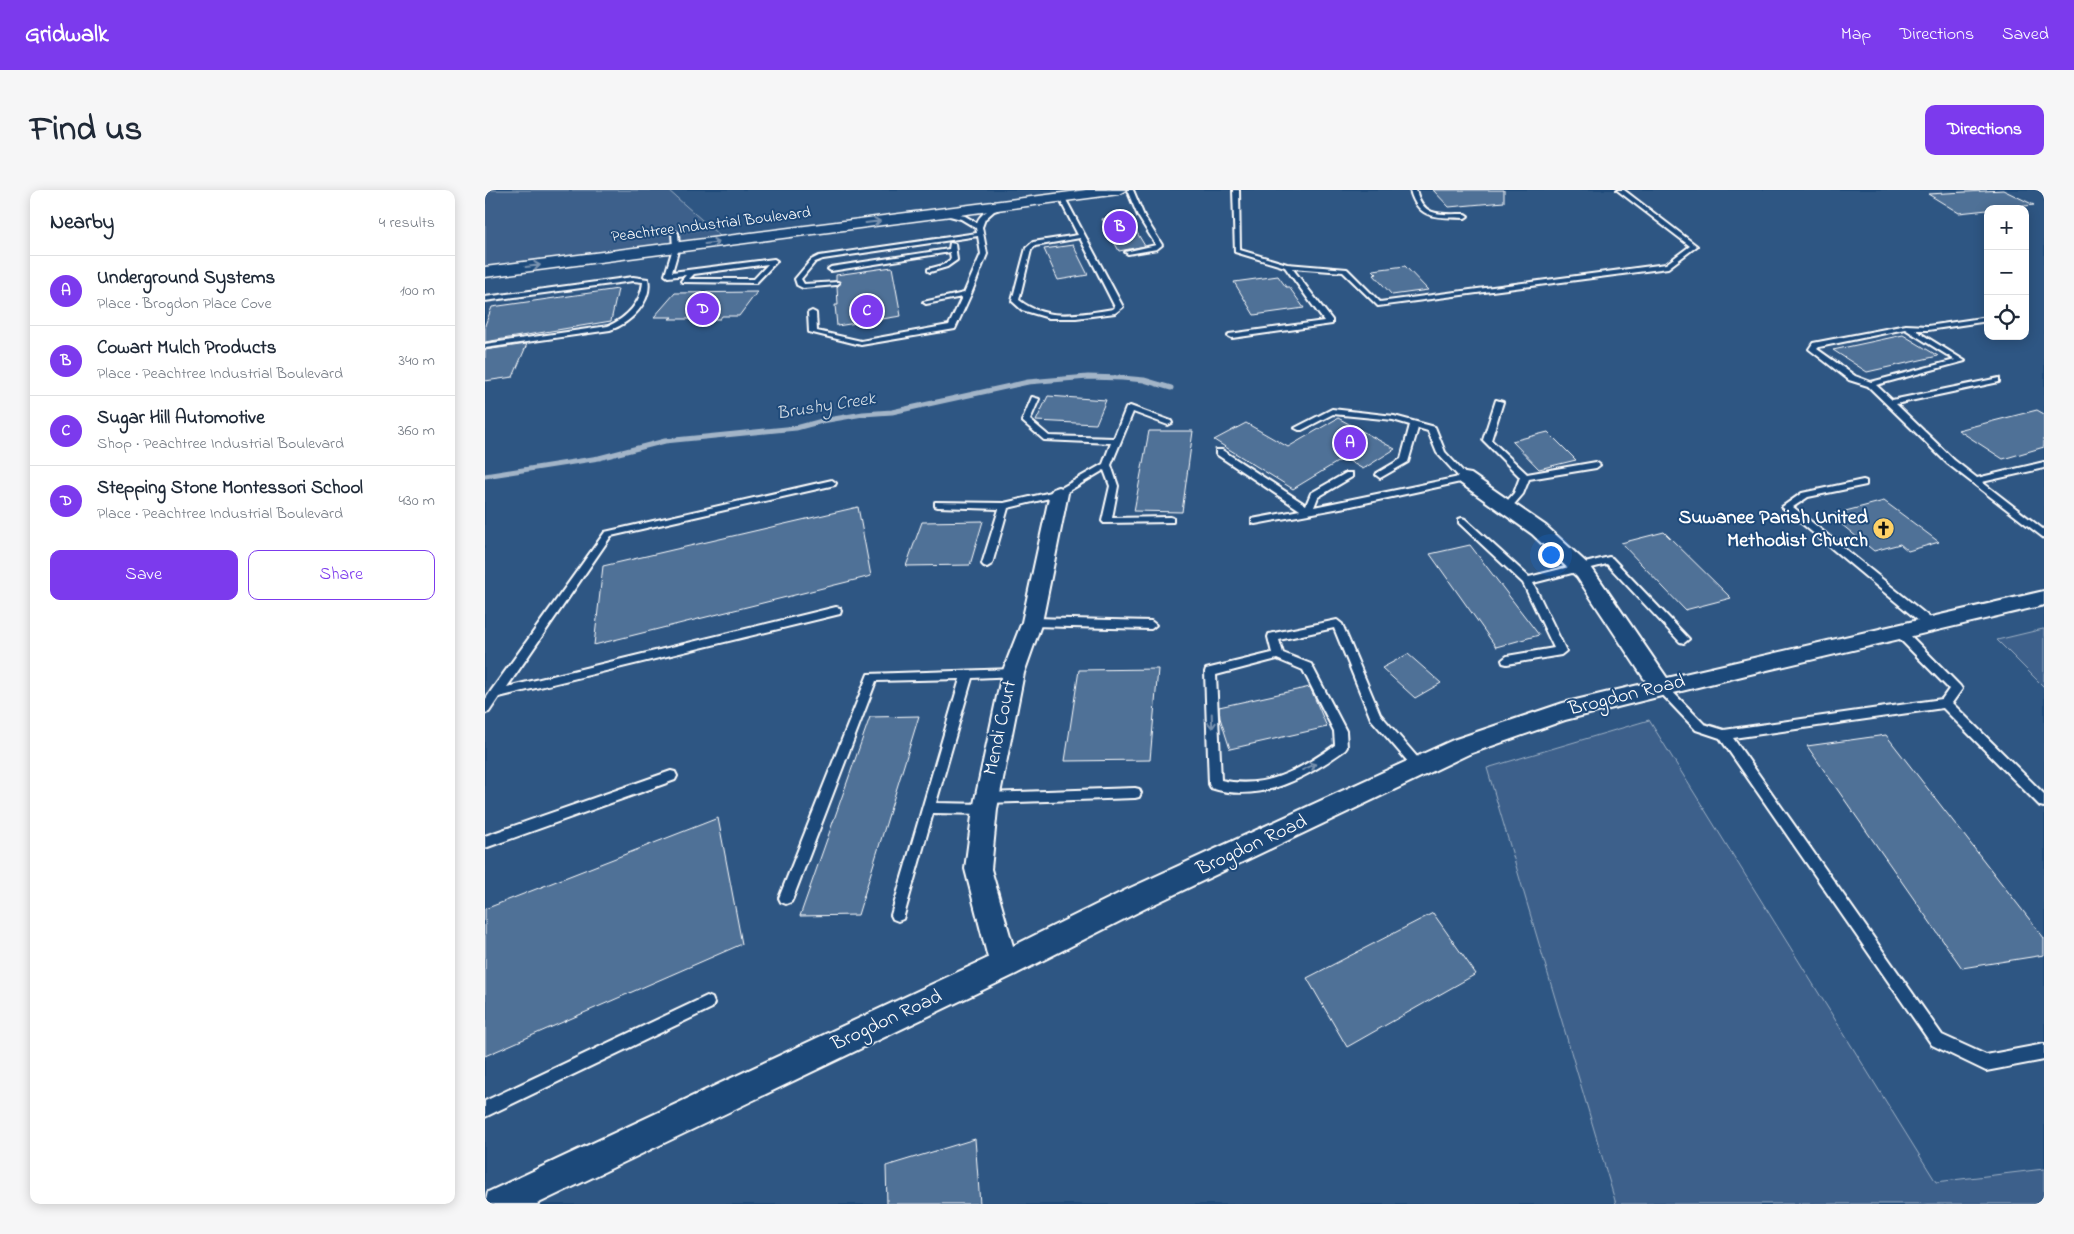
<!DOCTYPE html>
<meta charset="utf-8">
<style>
body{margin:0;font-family:"Indie Flower",sans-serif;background:#f6f6f7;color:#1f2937}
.controls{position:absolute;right:15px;top:15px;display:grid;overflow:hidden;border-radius:10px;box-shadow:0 2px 12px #0003}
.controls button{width:45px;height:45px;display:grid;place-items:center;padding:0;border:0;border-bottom:1px solid #e0e1e3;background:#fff;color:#1f2937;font:25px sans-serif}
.you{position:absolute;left:1065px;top:364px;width:18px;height:18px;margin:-12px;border:4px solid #fff;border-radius:50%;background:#1a73e8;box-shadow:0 0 0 8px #1a73e833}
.badge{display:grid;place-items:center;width:32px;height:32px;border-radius:50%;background:#7c3aed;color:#fff;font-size:16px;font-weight:700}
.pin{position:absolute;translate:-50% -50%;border:2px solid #fff;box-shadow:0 1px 5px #0006}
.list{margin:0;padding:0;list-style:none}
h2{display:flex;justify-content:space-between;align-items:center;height:65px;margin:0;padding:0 20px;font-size:21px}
h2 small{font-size:16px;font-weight:400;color:#747a83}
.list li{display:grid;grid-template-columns:32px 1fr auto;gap:15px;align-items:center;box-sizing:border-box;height:70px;padding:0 20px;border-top:1px solid #e0e1e3}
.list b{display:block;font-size:19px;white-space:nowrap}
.list p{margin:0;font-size:16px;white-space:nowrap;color:#747a83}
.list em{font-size:16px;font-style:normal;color:#747a83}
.actions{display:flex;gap:10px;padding:15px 20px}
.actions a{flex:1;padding:11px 0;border:1px solid #7c3aed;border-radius:10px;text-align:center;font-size:18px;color:#7c3aed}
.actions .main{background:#7c3aed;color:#fff}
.icon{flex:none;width:28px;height:28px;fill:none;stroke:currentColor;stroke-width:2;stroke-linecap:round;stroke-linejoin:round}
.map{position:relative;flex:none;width:1559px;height:1014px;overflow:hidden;border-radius:10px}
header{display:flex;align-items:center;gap:30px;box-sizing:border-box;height:70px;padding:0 25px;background:#7c3aed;color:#fff}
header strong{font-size:24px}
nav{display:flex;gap:28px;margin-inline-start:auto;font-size:18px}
.intro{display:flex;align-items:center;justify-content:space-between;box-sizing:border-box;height:120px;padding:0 30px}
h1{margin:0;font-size:35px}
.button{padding:12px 22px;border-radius:10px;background:#7c3aed;color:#fff;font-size:18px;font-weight:700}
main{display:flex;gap:30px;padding:0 30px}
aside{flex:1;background:#fff;border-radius:10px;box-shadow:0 2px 12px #0003}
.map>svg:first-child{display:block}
.built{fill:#2e5683;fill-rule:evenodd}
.green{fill:#3c618b;stroke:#9eb0c5}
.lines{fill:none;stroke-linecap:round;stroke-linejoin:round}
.stream{stroke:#a3b5c8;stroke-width:5}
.building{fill:#507197;stroke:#fff}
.lane-casing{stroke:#fff;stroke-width:4}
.street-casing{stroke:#fff;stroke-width:4}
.highway-casing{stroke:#fff;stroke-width:3}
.lane{fill:#1f4a7a;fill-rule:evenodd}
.street{fill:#1f4a7a;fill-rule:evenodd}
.highway{fill:#1f4a7a;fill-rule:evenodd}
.oneway{stroke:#7992af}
.labels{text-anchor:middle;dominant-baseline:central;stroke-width:4;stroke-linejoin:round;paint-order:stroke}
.far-street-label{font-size:16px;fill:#fff;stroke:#1f4a7a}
.far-water-label{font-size:18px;font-style:italic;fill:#d8e0e8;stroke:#1f4a7a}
.poi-label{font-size:20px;font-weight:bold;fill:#fff;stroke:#1f4a7a;text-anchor:end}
.street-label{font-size:20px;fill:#fff;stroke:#1f4a7a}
</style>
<header>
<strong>Gridwalk</strong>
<nav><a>Map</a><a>Directions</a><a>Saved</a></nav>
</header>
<div class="intro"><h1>Find us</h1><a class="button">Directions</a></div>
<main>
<aside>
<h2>Nearby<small>4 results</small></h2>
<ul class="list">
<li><span class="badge">A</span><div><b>Underground Systems</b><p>Place · Brogdon Place Cove</p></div><em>100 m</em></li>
<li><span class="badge">B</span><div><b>Cowart Mulch Products</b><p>Place · Peachtree Industrial Boulevard</p></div><em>340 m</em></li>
<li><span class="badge">C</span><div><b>Sugar Hill Automotive</b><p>Shop · Peachtree Industrial Boulevard</p></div><em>360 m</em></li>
<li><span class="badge">D</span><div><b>Stepping Stone Montessori School</b><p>Place · Peachtree Industrial Boulevard</p></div><em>430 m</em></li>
</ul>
<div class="actions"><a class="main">Save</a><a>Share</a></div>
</aside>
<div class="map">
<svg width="1559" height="1014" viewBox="0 0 1559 1014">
<rect width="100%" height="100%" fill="#1f4a7a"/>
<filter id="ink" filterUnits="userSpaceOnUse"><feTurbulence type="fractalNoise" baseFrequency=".02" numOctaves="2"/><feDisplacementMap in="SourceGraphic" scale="10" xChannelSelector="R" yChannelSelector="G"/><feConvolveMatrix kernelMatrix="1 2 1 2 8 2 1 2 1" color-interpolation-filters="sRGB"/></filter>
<g filter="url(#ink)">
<path class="built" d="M183,0H1559V439L1512,450L1559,497V979L1451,992L1164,530L1002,578L1131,1014H0V83L242,52ZM1503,19H1540V146H1503Z"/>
<g class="green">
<polygon points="0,0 183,0 243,53 0,83"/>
<polygon points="1558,439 1559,439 1559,497 1512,450"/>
<polygon points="1164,530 1451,992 1559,979 1559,1014 1131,1014 1002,578"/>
</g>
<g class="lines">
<polyline class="stream" points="0,286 114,268 180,251 311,238 337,231 378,224 407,222 543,192 603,187 637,188 659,190 686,198"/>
</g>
<g class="building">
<polygon points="948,0 1019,0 1019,12 964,17"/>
<polygon points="1518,0 1549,15 1474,23 1443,4"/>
<polygon points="642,26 660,56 634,61 617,29"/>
<polygon points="588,55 603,85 573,90 559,59"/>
<polygon points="920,76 943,100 907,105 889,85 892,84 888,80"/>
<polygon points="407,77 416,126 352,136 350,115 353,115 352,97 356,93 351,90 351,85"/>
<polygon points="793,86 801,97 804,97 819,118 769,125 749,92"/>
<polygon points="133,99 126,131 0,152 0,135 7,117"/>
<polygon points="272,102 254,126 237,126 235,129 184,129 187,127 169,127 190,103"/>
<polygon points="1418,145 1453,166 1382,182 1348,160"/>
<polygon points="42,154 28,187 0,191 0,160"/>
<polygon points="563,206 621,210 611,234 551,231"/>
<polygon points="1552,220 1559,224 1559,257 1518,269 1473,240"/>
<polygon points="853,228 910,259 878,279 859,268 808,299 729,250 761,233 803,257"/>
<polygon points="664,241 708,241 697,322 649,321"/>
<polygon points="1063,242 1091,270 1054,279 1027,251"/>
<polygon points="1399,311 1454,352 1423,361 1415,354 1389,361 1345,325"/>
<polygon points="373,317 386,386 109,455 118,376"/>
<polygon points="498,331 485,375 421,376 437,332"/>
<polygon points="1179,342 1246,408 1200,420 1136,353"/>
<polygon points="985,355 1054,445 1011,457 945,364"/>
<polygon points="923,464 956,493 930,508 897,478"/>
<polygon points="673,479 665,570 580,571 594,480"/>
<polygon points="825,497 842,537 745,559 735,528 734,517"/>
<polygon points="434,526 373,725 315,726 385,527"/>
<polygon points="1401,545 1559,748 1559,765 1477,778 1322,556"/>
<polygon points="233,628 257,754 0,866 0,719"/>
<polygon points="948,723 991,784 862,857 822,788"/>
<polygon points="490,949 495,1014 402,1014 401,976"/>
</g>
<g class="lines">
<defs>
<g id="lane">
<polygon points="642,0 648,0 659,26 677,55 672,59 643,64 640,62 671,55 653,26"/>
<polygon points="748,0 754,0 755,60 802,74 862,79 895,112 1181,74 1205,56 1132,0 1139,0 1212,56 1183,78 893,116 858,82 807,78 847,130 847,134 747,148 743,146 744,144 839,131 800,77 750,62"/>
<path d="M925,0H931C938,28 956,24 980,24L983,26L980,28C954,27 933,31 925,0Z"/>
<path d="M577,6L580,8L638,117L630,123L591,128H564L537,120L527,111L541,58L548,52L593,45L574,8ZM595,48L630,117L628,119C596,124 561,132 534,110L546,60L550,56Z"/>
<path d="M521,13L524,15L523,16L509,21L500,29L497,37L502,64L486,104L470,139L376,155L324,142L323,123L327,121L331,123L332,141L376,151L464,135L477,107L441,114L438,112L479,103L496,64L493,46L338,69L330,72L316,89L319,94L353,92L354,93L351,95L318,98L312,95L310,89L326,70L334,66L492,43L491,38L476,29L457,24L460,22L480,26L492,33C496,21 510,17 521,13Z"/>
<path d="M190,41L193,43L194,58L187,82L289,69L292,71L271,93L197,92L196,91L201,85L183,87L180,85L188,58L187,43ZM283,74L269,89H204L209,84Z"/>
<polygon points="465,53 470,54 472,70 462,77 445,82 443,81 443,79 458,75 466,69 465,62 346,81 343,79 346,77 464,59"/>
<path d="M148,87L163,89C168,111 145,134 125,140L0,158V154L123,136C142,128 156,113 158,92L148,91L0,111V107Z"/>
<path d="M1503,127V131L1443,140H1430L1480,171L1391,195L1407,210L1514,188V192L1411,214L1469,270L1492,288L1559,272V278L1497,292L1559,340V348L1463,274L1383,196L1364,190L1324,159L1328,153L1421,135L1443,136ZM1420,139L1470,170L1386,192L1370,186L1332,159L1334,157Z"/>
<polygon points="547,207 554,209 545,230 564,246 629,248 641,218 645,216 686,231 687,233 683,235 648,222 626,275 633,296 627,328 685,327 688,328 688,332 619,333 617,331 625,296 619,280 577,305 523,318 507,374 502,377 499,376 497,374 514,319 453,317 450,316 450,312 519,313 571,301 618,274 626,253 559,250 537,231"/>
<polygon points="1011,210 1018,212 1006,250 1042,284 1111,272 1115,275 1111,278 1044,289 1038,304 1025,319 1019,319 1017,317 1029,303 1035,287 998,250"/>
<polygon points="847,219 909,226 950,237 960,262 984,288 980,291 866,316 770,334 767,333 767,329 815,320 731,264 731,260 737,260 821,315 826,303 861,283 867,283 867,287 833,307 829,317 974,287 952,263 943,241 933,238 923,272 895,288 891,285 892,283 916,269 925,235 908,230 848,224 817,240 814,240 810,238"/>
<polygon points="347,290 351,293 350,295 126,346 22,497 351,417 355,418 356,421 355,424 14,507 4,522 0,523 0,510 6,501 120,342"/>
<polygon points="1378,290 1381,291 1381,295 1323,307 1308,317 1449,431 1450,434 1449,437 1441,437 1297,317 1317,303"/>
<polygon points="977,328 980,329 1044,387 1124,367 1127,368 1204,449 1199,453 1195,452 1122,374 1048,393 1081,461 1076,465 1022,474 1018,473 1017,470 1022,466 1069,458 1038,393 974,333 974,329"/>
<polygon points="547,428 666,431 671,435 666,439 547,436 542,432"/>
<path d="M852,430L857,434L895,524L939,575L941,578L939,581L935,583L931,581L886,529L849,438L794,450L798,463L826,474L861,541L862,557L860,560C821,588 775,614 726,598L724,594L720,482L721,479L787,463L783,447L784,444ZM792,469L818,480L849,541L850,555C815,580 780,600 736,590L731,485Z"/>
<polygon points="1414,437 1418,438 1475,496 1477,499 1467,513 1559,604 1559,617 1555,616 1458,518 1248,548 1457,845 1501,865 1559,854 1559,870 1501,881 1447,855 1235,548 1211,540 1171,498 1177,494 1181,495 1219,534 1239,540 1457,509 1464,499 1410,444 1409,441"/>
<polygon points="528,479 533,483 532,486 487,488 451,613 500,614 504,615 506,619 504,623 500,624 448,623 418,729 413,731 408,729 406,725 475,489 391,491 308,708 306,712 301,714 296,712 294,708 383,484"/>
<polygon points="186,581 190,582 192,586 190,590 0,658 0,646"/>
<polygon points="650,598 654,599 656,603 654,607 650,608 501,613 497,612 495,608 497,604 501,603"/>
<polygon points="222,806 227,808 229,813 227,818 0,927 0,911"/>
</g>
<polygon id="street" points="980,283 986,284 1061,336 1106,377 1182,488 1559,401 1559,415 1261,485 1080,530 984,564 663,717 529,785 52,1014 0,1014 3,1002 503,768 480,679 488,619 517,483 537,432 565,303 568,299 574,297 580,299 583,303 557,432 539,483 512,619 506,679 528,756 643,699 968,550 1078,513 1162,493 1092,387 1047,344 974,292 971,288 974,284"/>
<polygon id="highway" points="601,0 641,0 634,4 0,87 0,77"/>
</defs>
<use href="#lane" class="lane-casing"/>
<use href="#street" class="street-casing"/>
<use href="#highway" class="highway-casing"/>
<use href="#lane" class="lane"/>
<use href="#street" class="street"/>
<use href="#highway" class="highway"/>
</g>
<defs><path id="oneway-shaft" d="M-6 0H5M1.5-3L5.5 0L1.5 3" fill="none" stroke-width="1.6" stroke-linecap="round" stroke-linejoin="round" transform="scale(1.25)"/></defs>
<g class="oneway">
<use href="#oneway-shaft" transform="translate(388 32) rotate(-7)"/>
<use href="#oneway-shaft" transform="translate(227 53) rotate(-7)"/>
<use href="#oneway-shaft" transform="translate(48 76) rotate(-7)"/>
<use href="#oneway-shaft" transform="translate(727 531) rotate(88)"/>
<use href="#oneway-shaft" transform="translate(824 577) rotate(-24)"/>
</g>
</g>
<defs>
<symbol id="church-disc" viewBox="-11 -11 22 22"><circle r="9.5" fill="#ffd166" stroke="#1f4a7a"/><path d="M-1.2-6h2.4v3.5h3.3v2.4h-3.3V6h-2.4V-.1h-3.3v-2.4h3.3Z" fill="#111"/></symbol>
</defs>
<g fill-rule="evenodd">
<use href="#church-disc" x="1386" y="326" width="25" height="25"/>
</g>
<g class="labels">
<g class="far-street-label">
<text transform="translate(226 35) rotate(-7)">Peachtree Industrial Boulevard</text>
</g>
<g class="far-water-label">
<text transform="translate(341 217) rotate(-9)">Brushy Creek</text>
</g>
<g class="poi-label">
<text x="1383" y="328">Suwanee Parish United<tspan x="1383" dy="23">Methodist Church</tspan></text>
</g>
<g class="street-label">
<text transform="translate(1142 506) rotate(-14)">Brogdon Road</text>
<text transform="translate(516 538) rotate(-78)">Mendi Court</text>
<text transform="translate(767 656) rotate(-25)">Brogdon Road</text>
<text transform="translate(402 831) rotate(-25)">Brogdon Road</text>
</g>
</g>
</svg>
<div class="controls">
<button>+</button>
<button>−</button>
<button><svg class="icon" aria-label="locate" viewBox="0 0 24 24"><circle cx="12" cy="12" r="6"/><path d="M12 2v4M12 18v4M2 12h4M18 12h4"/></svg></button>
</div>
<div class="you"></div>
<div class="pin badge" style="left:865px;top:253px">A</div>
<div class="pin badge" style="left:635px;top:37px">B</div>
<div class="pin badge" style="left:382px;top:121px">C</div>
<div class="pin badge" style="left:218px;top:119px">D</div>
</div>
</main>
